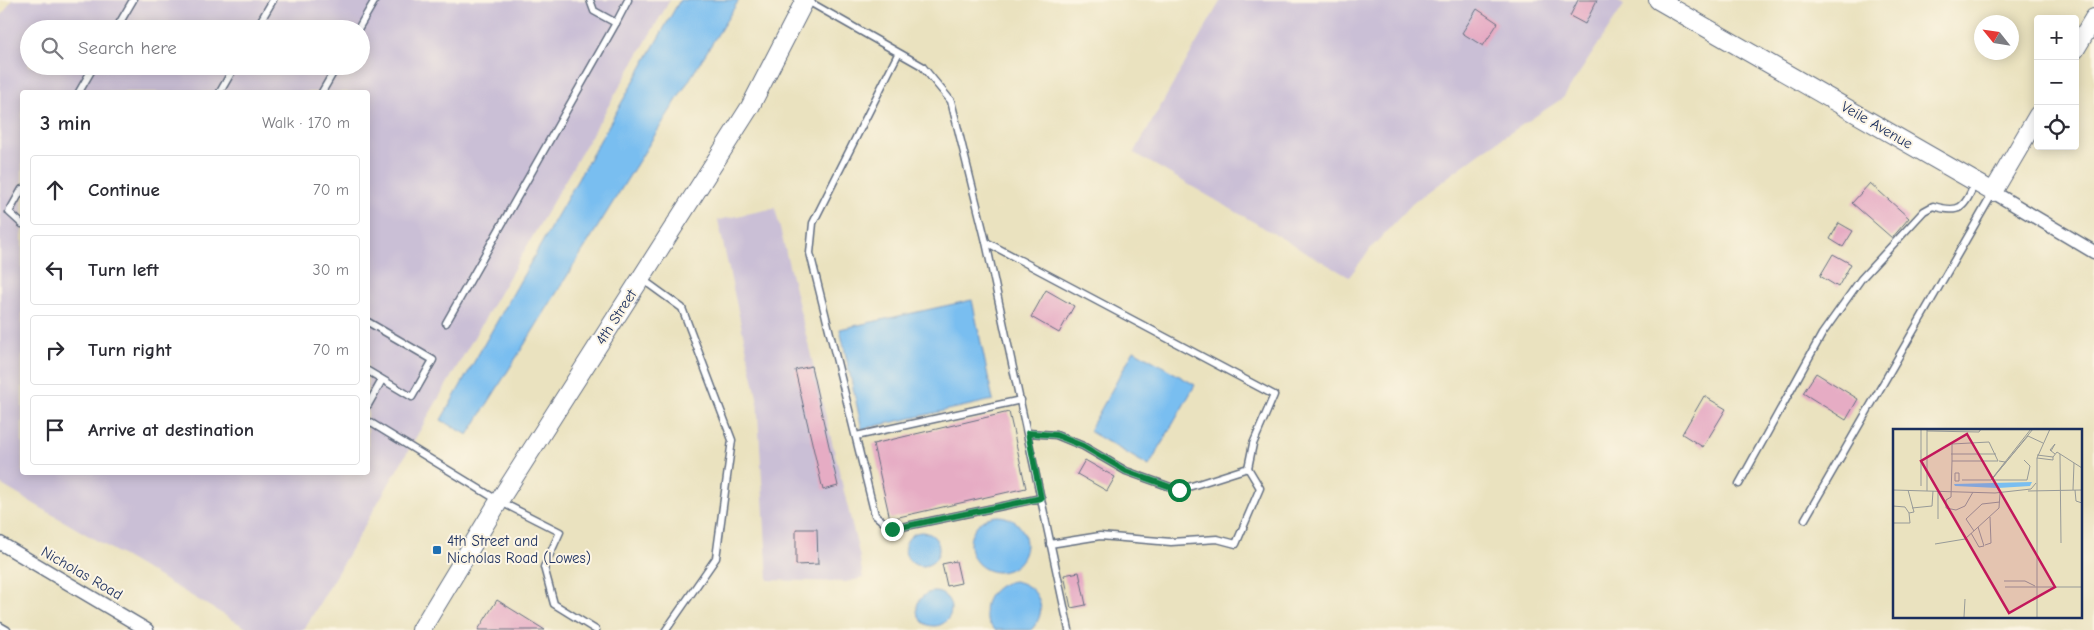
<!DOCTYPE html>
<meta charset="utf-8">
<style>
body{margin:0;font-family:"Comic Neue",sans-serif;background:#f7f7f7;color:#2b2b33}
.controls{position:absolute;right:15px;top:15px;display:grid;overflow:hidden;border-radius:5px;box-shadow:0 2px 12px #0003}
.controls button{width:45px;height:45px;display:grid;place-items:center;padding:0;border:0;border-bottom:1px solid #e1e1e2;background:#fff;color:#2b2b33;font:25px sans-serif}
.compass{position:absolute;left:1974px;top:15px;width:45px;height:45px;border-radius:50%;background:#fff;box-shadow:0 2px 12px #0003;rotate:300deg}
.stop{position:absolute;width:15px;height:15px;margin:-11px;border:4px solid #0b8043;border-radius:50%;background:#fff}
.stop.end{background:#0b8043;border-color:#fff;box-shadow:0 1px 5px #0008}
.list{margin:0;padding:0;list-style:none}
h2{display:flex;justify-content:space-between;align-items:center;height:65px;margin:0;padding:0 20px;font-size:21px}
h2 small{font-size:16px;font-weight:400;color:#7c7c81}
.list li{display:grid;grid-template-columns:32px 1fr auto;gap:15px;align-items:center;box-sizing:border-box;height:70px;margin:0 10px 10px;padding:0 10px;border:1px solid #e1e1e2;border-radius:5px}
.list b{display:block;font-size:19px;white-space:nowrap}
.list em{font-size:16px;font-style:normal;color:#7c7c81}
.icon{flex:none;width:28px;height:28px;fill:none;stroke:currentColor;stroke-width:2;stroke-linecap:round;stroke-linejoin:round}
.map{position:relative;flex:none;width:2094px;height:630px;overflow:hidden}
.search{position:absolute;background:#fff;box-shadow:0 2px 12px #0003;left:20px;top:20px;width:350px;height:55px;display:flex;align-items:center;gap:12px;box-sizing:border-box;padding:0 18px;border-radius:28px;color:#7c7c81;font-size:19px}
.panel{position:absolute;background:#fff;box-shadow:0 2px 12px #0003;left:20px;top:90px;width:350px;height:385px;border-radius:5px}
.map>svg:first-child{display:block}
.industrial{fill:#cabfd6;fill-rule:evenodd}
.water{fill:#79bef0;stroke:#4a76a7}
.building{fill:#e6acc4}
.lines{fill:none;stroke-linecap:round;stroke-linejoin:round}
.lane-casing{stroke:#636e80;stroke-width:9}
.street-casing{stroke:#636e80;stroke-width:15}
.secondary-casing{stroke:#636e80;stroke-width:20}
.lane{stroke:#fff;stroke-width:6}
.street{stroke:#fff;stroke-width:12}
.secondary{stroke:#fff;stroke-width:18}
.route{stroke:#0b8043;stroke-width:6}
.poi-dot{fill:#1f6fb2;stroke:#fcf5e5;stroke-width:2}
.labels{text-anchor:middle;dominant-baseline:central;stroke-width:4;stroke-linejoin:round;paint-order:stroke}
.street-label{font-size:15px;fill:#1b2f5e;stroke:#fcf5e5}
.poi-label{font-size:15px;fill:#1b2f5e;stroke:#fcf5e5;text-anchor:start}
.inset-road{fill:none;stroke:#979a98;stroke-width:1}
.view{fill:#c2185b;fill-opacity:0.15;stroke:#c2185b;stroke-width:2.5}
.inset-edge{fill:none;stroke:#1b2f5e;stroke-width:2.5}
</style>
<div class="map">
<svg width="2094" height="630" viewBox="0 0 2094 630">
<rect width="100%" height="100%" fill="#fcf5e5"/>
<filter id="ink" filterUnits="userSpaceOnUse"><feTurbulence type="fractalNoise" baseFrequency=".02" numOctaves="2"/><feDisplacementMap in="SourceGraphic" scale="10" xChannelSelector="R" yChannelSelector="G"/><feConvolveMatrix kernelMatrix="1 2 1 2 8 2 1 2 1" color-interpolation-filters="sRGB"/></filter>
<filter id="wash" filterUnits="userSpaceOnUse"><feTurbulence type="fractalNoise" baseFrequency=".0096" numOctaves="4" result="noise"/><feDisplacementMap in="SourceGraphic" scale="20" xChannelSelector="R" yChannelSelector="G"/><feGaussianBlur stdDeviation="1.12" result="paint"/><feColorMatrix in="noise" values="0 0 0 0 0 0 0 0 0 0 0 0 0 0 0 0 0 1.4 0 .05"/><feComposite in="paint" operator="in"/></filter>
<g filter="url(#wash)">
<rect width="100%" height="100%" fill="#eae2bf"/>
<g class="industrial">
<path d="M12,0H670L304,630H250L0,484V18ZM29,29H361V66H29ZM22,92H368V472H22Z"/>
<polygon points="1221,0 1615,0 1624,5 1563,98 1484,150 1413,203 1371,248 1349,277 1134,153"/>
<polygon points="775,208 859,553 863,578 846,582 768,580 757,397 718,220"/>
</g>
<g class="water">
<polygon points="680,0 739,0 468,435 441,420"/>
<polygon points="972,300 993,400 862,429 840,329"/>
<polygon points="1134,350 1195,385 1149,466 1089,431"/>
<circle cx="998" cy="544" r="28"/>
<circle cx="922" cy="549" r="17"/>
<path d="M1014,581C1039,585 1050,611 1031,630H995C974,611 990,584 1014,581Z"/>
<circle cx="934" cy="609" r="17"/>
</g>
<g id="blocks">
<g class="building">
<polygon points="1578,0 1597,0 1585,24 1570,16"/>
<polygon points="1477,9 1498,23 1483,46 1462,33"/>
<polygon points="1870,183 1909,218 1892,238 1852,203"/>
<polygon points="1839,223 1853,231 1843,247 1830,239"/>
<polygon points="1833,254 1851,264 1838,287 1820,276"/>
<polygon points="1046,290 1074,306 1059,333 1031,317"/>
<polygon points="811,366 838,486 823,490 795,370"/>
<polygon points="1816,373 1858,399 1846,420 1803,393"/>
<polygon points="1704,396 1726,409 1703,447 1682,434"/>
<polygon points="1009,412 1026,488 890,519 873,444"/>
<polygon points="1085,460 1115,477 1107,491 1077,474"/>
<polygon points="796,529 817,529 818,564 796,565"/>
<polygon points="956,561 961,583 947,586 942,564"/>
<polygon points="1079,572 1086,605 1071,608 1064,575"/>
<polygon points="497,600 545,630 478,630"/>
</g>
</g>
</g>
<g filter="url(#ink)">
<use href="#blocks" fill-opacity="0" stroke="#636e80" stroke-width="1"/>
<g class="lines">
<defs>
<g id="lane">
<polyline points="590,0 594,11 616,23 628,0"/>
<polyline points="806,0 922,66 951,101 986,242 1069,630"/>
<polyline points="116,29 133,0"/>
<polyline points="256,29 273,0"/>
<polyline points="358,29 375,0"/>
<polyline points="898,54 813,223 810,253 875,515 892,529 1041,498"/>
<polyline points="79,92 94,66"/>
<polyline points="220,92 235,66"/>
<polyline points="322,92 337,66"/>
<polyline points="22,189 9,212 22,224"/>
<polyline points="986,242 1274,395 1253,444 1248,468"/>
<polyline points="642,279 682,308 732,440 716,558 666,630"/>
<polyline points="368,322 433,360 412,397 368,371"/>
<polyline points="446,323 616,23"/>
<polyline points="368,405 382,380"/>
<polyline points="368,421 499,501 560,532 544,567 554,604 596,630"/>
<polyline points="1028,433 1056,435 1083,446 1126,471 1179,490 1248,468 1260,488 1236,544 1217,539 1171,542 1100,536 1050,544"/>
<polyline points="856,436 1021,400"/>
<path d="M1739,484L1822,334L1861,279L1924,211L1933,206C1961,214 1964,208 1975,183"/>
<polyline points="1805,519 1993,193"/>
<polyline points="0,626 7,630"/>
</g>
<g id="street">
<polyline points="1993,192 2094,252"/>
<polyline points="0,543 147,630"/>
</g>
<g id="secondary">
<polyline points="1658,0 1993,192 2038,115"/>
<polyline points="2075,50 2094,18"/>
<polyline points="421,630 499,501 750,107 805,0"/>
</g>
</defs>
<use href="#lane" class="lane-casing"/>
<use href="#street" class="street-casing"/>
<use href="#secondary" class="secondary-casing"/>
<use href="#lane" class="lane"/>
<use href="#street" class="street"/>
<use href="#secondary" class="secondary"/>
</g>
</g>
<g class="lines" filter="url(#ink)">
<polyline class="route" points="892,529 1041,498 1028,433 1056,435 1083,446 1126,471 1179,490"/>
</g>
<rect class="poi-dot" x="432" y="545" width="10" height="10" rx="2.5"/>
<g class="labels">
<g class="street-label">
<text transform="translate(1877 125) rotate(30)">Veile Avenue</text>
<text transform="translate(616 317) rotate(-57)">4th Street</text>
<text transform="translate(82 573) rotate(30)">Nicholas Road</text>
</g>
<g class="poi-label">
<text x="447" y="541">4th Street and<tspan x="447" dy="17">Nicholas Road (Lowes)</tspan></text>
</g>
</g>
<g transform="translate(1893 429)">
<rect width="189" height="189" fill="#eae2bf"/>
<path d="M139,53L137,57L105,59L62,57L61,55Z" fill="#79bef0"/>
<path class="inset-road" d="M28,0V57M34,2L86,3L88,0M158,22L162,15L157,21L162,25M58,25H103M167,25L168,114M160,28L164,23L189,39M144,29L160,31V28L144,26M59,32V15L96,13L105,32H59L58,68L53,71V79L63,81L72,77L80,63M106,32L112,33L98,51L135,7L150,14M112,33L138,0M62,44H66V52H62ZM100,49L140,0M69,51H98M101,51H134L137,37L131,31M0,61L102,64L138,60L143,54M180,61L181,34M182,61L183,72L189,74M34,62V0M135,62L189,61M0,77L12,78L16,84M19,79L39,77L40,62M45,90V62M0,94H17L16,84L21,83L15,61M81,102L73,90L89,75L107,73M78,104L86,118L91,117L85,98M42,115L72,110L106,79L107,64M92,116L98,114L97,88M111,152H132L142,157M112,158H189M71,188L72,170M144,188V29L157,0"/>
<path class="view" d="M74,5L162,158L116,184L28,32Z"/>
<rect width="189" height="189" class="inset-edge"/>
</g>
</svg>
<div class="controls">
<button>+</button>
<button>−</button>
<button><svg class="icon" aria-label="locate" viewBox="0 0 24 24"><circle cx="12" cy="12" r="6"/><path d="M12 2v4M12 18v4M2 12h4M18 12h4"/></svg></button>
</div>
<svg class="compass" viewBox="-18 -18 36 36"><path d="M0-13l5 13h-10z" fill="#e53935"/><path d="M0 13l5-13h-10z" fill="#7c7c81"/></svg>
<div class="stop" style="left:1179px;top:490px"></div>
<div class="stop end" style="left:892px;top:529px"></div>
<div class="search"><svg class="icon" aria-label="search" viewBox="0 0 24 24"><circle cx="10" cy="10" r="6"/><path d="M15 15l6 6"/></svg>Search here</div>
<section class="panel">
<h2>3 min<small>Walk · 170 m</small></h2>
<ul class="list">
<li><svg class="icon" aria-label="ahead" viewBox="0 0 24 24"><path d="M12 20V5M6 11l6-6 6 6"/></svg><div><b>Continue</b></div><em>70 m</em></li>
<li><svg class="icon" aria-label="left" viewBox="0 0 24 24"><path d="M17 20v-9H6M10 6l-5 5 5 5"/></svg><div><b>Turn left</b></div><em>30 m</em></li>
<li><svg class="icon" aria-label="right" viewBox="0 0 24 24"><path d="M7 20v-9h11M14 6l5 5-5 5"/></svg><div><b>Turn right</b></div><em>70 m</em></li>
<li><svg class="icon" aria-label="arrive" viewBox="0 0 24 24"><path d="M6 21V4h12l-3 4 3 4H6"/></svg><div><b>Arrive at destination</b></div></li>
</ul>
</section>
</div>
